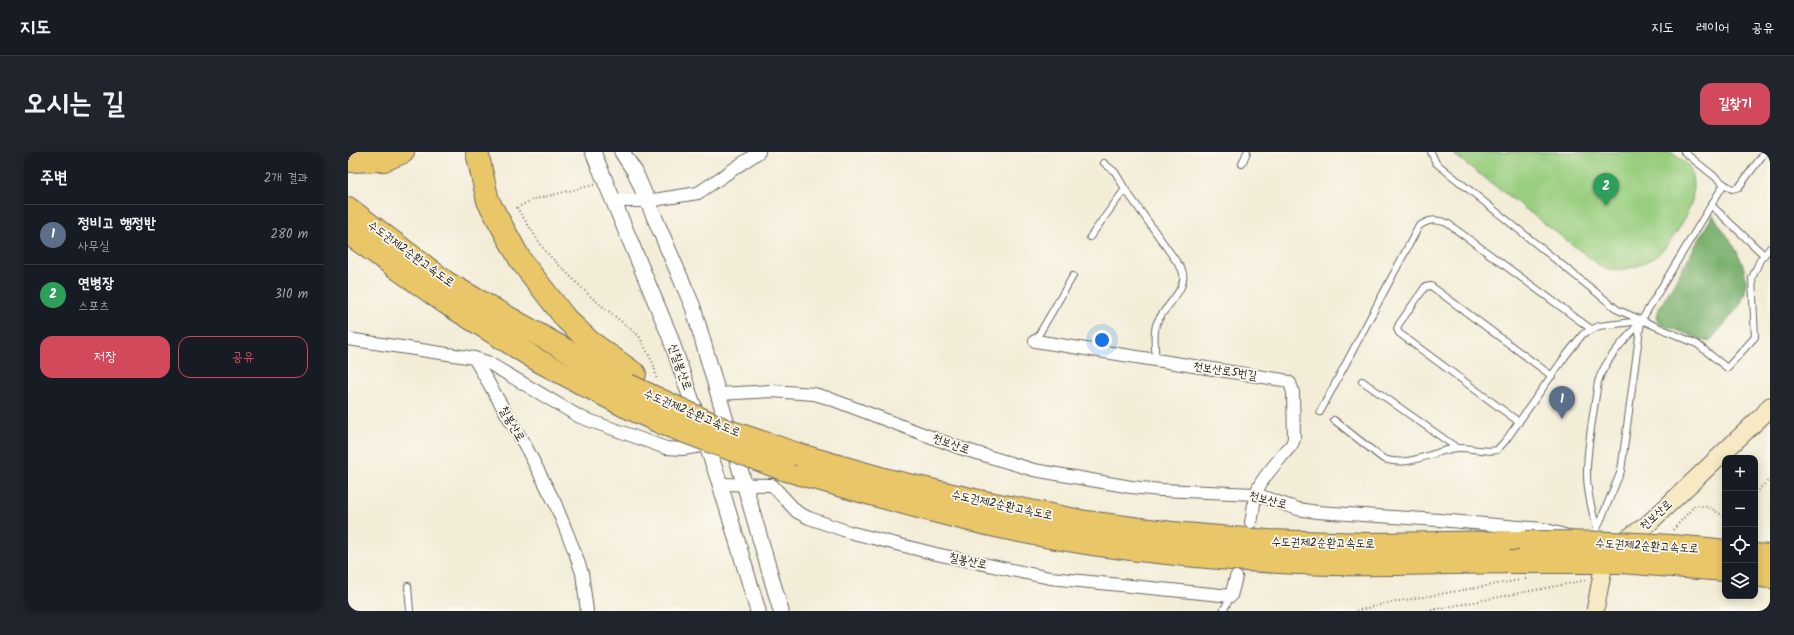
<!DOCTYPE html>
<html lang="ko">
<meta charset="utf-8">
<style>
body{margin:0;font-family:Kalam,"Poor Story",sans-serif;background:#20242c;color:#f1f3f6}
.controls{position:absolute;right:12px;bottom:12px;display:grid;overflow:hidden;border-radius:8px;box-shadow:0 2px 10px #0003}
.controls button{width:36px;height:36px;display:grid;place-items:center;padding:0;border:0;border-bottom:1px solid #363941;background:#171b24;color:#f1f3f6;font:20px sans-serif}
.you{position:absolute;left:754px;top:188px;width:14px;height:14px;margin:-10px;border:3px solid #fff;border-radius:50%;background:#1a73e8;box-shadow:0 0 0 6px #1a73e833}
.badge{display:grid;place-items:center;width:26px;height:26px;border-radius:50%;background:#d1495b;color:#fff;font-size:13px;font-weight:700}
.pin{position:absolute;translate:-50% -33px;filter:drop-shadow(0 1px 2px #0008)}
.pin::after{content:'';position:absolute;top:21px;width:14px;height:12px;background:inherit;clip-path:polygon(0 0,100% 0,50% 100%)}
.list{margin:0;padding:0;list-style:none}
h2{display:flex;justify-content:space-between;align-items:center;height:52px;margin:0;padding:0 16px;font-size:17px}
h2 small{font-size:13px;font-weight:400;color:#9ea1a6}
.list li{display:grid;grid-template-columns:26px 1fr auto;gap:12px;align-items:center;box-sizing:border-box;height:60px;padding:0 16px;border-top:1px solid #363941}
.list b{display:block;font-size:15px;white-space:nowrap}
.list p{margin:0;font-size:13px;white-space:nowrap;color:#9ea1a6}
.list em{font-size:13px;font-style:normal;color:#9ea1a6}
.actions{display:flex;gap:8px;padding:12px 16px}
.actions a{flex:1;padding:9px 0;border:1px solid #d1495b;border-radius:12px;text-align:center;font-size:14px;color:#d1495b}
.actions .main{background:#d1495b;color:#fff}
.icon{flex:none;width:22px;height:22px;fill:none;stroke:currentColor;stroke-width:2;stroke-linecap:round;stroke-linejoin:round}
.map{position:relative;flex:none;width:1422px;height:459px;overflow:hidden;border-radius:12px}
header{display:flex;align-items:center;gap:24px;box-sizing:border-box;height:56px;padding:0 20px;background:#171b24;border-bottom:1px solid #363941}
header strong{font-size:19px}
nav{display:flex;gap:22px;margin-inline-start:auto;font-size:14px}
.intro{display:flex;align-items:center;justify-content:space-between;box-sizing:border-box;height:96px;padding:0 24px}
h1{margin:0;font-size:28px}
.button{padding:10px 18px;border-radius:12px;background:#d1495b;color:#fff;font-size:14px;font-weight:700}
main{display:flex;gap:24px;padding:0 24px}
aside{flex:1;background:#171b24;border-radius:12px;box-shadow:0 2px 10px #0003}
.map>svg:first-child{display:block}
.green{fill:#99ce7f;stroke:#5a754e}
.forest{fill:#7ab16e;stroke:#4b6645}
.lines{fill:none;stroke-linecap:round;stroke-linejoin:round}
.service-casing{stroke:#67655e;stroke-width:8}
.minor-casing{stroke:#67655e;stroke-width:14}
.tertiary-casing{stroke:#67655e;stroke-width:17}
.secondary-casing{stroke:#67655e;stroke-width:19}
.motorway-casing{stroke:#67655e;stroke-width:24}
.path{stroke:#67655e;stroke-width:2;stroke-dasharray:1 3;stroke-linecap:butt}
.service{stroke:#fff;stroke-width:6}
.minor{stroke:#fff;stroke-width:12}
.tertiary{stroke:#fff;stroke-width:15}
.secondary{stroke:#f6e9c3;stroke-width:17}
.motorway{stroke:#e9c769;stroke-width:22}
.secondary-bridge-casing{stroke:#67655e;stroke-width:19;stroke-linecap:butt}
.motorway-bridge-casing{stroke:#67655e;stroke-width:24;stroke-linecap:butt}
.secondary-bridge{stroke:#f6e9c3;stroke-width:17}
.motorway-bridge{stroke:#e9c769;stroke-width:22}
.labels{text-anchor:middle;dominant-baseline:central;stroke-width:3.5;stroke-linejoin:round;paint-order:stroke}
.street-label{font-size:12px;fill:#1c1c1c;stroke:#fbf7ec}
</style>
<header>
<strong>지도</strong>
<nav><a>지도</a><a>레이어</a><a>공유</a></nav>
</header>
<div class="intro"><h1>오시는 길</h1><a class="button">길찾기</a></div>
<main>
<aside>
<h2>주변<small>2개 결과</small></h2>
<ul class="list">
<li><span class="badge" style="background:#5c6f8a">1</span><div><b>정비고 행정반</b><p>사무실</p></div><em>280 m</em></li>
<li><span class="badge" style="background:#2e9e5b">2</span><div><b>연병장</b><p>스포츠</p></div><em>310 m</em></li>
</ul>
<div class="actions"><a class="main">저장</a><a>공유</a></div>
</aside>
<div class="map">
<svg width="1422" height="459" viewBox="0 0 1422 459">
<rect width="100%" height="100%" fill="#fbf7ec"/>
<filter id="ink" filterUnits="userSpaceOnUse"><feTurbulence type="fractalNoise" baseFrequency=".025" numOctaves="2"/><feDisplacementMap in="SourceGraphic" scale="8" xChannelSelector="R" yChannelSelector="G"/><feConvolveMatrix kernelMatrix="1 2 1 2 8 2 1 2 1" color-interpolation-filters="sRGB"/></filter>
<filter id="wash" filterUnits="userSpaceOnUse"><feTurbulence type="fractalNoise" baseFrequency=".012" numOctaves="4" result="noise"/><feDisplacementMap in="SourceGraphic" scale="16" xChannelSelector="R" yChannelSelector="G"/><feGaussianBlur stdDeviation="0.9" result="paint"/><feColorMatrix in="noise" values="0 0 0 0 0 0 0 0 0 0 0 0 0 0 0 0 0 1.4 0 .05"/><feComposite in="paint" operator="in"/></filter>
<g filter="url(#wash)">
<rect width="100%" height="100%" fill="#f3edd8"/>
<path class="green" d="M1106,0H1323L1341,14C1345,23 1346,39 1344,48C1341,63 1319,99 1305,106C1289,116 1273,120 1255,116L1108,4Z"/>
<path class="forest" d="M1365,63C1383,91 1413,123 1389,157C1380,168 1370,179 1361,190L1312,172L1309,164L1311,157Z"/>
</g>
<g filter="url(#ink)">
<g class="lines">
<defs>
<g id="service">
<polyline points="1083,0 1088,11 1270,158 1349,192 1379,216 1407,185 1404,126 1412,108 1422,96"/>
<polyline points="756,11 767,20 777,37"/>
<polyline points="894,12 899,0"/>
<polyline points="1376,32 1384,37 1391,35 1417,0"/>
<polyline points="1363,53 1416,103"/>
<path d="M742,85L777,37L833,116C844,136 814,155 808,173C805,184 807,197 808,208"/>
<polyline points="1293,169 1376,32 1336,0"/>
<polyline points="687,189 725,124"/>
<polyline points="1014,229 1109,296"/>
<path d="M972,260L1071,74C1082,67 1087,67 1099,71L1243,177"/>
<path d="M986,268L1034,306C1060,317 1084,299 1109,296C1122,295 1136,301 1149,298L1158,288L1216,206L1235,182L1251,174L1293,169"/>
<polyline points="1171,270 1051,181 1049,177 1051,172 1077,135 1083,134 1204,224"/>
<path d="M1249,377L1273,319L1293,169C1278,187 1257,207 1250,230C1246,258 1240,288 1239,316C1238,339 1245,365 1252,386"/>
<polyline points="60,434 62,459"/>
<polyline points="875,459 883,444"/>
</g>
<g id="minor">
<polyline points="266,49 299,49 350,41 411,0"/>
<polyline points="0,187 126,206 179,297 207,351 226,398 234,421 239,459"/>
<path d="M687,189L935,228L942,231L945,240L946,287L944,292C935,304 913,326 909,339C905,349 906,359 903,370"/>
<polyline points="126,206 139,210 232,265 318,296 335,297 359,293"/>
<polyline points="370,242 424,239 466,242 480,246 612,296 686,318 783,335 813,338 907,342 950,357 969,360 1091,368 1195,377 1220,384"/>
<polyline points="372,332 424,333 449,360 461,366 501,380 588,402 702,426 883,444 888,425"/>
</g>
<g id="tertiary">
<polyline points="245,0 321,182 372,332 410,459"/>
<polyline points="274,0 287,20 345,155 433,459"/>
</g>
<polyline id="secondary" points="1268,394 1300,372 1415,263 1422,254"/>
<g id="motorway">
<polyline points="129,0 140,49 173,109 218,167 241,189 287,222"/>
<polyline points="0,9 36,8 55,0"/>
<polyline points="0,56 99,131 280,233"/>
<polyline points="0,81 98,151 191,209 277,254"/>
<polyline points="452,303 543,329 631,349 738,370 824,381 920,389 1020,392 1178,390"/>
<path d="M435,317C537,346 639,377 745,392C823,403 905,410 984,412C1044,413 1103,411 1162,410"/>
<polyline points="1407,403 1422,404"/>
<polyline points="1407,423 1422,425"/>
</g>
</defs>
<use href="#service" class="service-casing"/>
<use href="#minor" class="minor-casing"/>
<use href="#tertiary" class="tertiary-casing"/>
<use href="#secondary" class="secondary-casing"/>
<use href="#motorway" class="motorway-casing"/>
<g class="path">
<polyline points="246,33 183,48 169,56 197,99 242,144 291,184 306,213 309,229"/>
<polyline points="1407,341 1422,327"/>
<polyline points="1325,378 1347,353 1361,355 1377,365"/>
<polyline points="1008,459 1035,452 1178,427"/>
<polyline points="1079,459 1239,428"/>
</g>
<use href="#service" class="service"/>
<use href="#minor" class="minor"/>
<use href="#tertiary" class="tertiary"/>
<use href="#secondary" class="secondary"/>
<use href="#motorway" class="motorway"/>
<defs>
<polyline id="secondary-bridge" points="1247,459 1258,401"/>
<g id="motorway-bridge">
<polyline points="280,233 375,277 452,303"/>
<polyline points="277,254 316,272 435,317"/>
<path d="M1178,390C1245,390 1311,391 1377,399"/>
<polyline points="1162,410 1273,410 1377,418"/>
</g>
</defs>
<use href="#secondary-bridge" class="secondary-bridge-casing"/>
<use href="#motorway-bridge" class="motorway-bridge-casing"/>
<use href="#secondary-bridge" class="secondary-bridge"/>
<use href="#motorway-bridge" class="motorway-bridge"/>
</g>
</g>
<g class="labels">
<g class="street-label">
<text transform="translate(63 102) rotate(36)">수도권제2순환고속도로</text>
<text transform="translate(332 215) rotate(71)">신칠봉산로</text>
<text transform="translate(877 219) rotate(9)">천보산로5번길</text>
<text transform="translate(344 261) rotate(23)">수도권제2순환고속도로</text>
<text transform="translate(164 272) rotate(60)">칠봉산로</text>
<text transform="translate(603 292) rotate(20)">천보산로</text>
<text transform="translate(920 348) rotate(15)">천보산로</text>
<text transform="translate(654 353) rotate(12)">수도권제2순환고속도로</text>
<text transform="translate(1308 363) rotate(-42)">천보산로</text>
<text transform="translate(975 391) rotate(1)">수도권제2순환고속도로</text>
<text transform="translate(1299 394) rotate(3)">수도권제2순환고속도로</text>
<text transform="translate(620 409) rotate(12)">칠봉산로</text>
</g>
</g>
</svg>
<div class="controls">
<button>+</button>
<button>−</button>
<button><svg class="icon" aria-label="locate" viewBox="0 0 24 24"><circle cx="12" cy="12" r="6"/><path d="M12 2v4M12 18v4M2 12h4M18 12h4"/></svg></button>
<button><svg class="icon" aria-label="layers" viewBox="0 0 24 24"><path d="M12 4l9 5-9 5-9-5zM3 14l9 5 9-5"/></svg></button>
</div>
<div class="you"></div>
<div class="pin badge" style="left:1214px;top:267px;background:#5c6f8a">1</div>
<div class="pin badge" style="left:1258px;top:54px;background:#2e9e5b">2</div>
</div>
</main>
